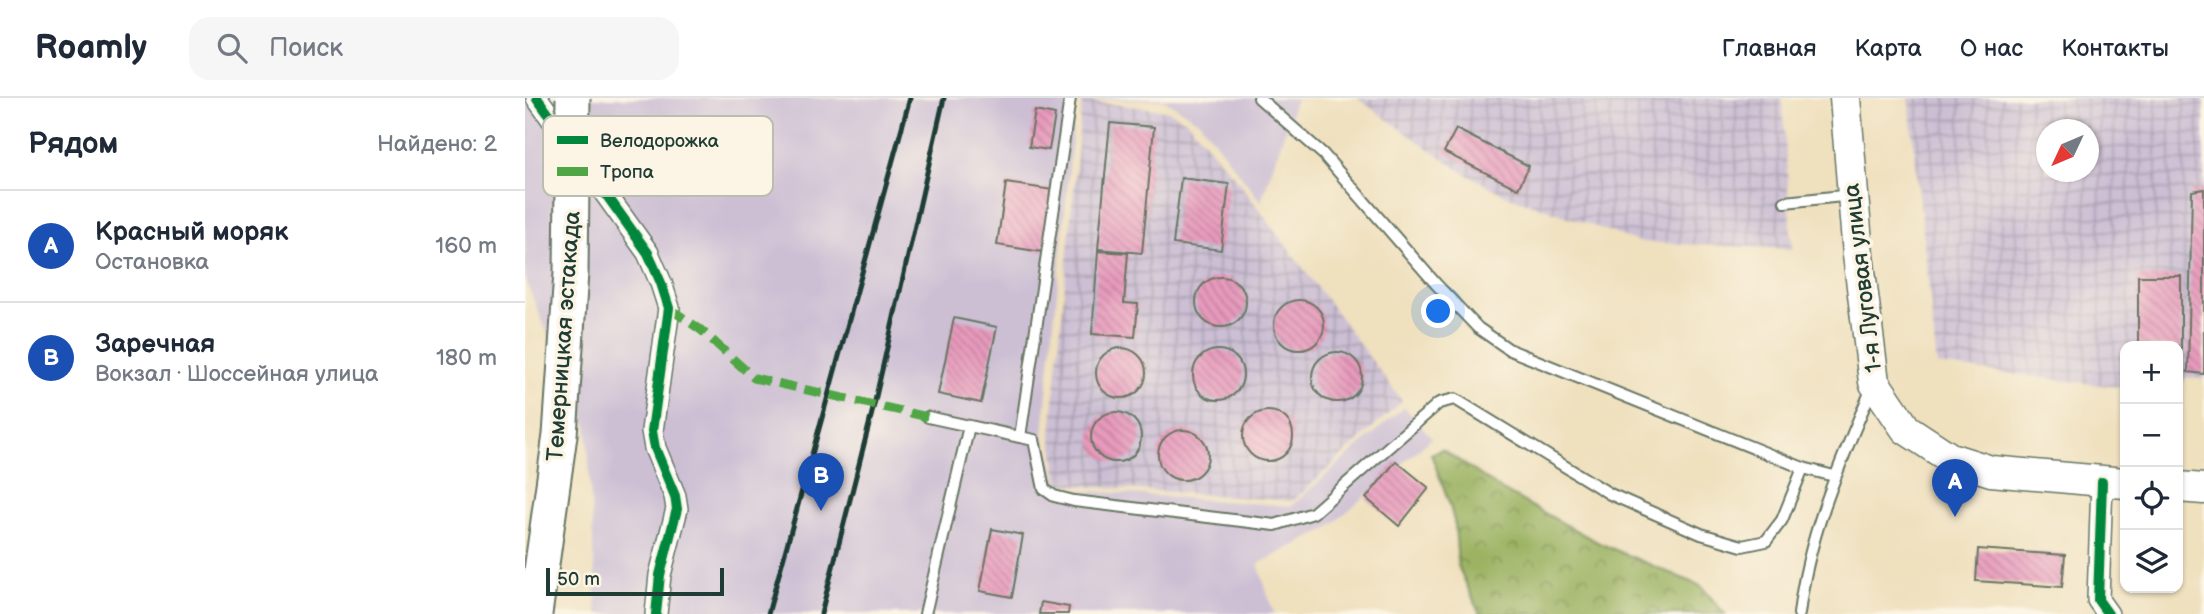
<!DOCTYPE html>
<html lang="ru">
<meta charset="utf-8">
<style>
body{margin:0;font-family:"Balsamiq Sans",sans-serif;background:#f6f6f7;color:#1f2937}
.controls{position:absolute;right:21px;bottom:21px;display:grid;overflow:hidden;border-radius:14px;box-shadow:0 2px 5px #0004}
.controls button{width:63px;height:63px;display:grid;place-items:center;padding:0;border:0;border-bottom:2px solid #e0e1e3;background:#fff;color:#1f2937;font:35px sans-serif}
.compass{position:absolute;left:1511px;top:21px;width:63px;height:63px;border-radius:50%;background:#fff;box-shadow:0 2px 5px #0004;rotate:226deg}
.scale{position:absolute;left:21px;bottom:18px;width:178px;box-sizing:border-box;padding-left:7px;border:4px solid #1f3d34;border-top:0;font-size:19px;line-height:24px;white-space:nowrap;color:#1f3d34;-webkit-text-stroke:5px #fcf5e5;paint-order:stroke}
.you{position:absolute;left:914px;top:214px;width:24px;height:24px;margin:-18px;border:5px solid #fff;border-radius:50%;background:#1a73e8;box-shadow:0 0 0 10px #1a73e833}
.badge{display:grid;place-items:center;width:46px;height:46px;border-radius:50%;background:#ea580c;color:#fff;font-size:23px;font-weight:700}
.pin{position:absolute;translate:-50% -58px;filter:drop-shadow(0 2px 4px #0008)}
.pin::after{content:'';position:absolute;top:37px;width:24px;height:21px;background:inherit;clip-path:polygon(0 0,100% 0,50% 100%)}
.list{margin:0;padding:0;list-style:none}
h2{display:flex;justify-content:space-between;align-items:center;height:91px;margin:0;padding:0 28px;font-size:30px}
h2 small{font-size:23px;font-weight:400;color:#747a83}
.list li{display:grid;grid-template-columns:46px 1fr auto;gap:21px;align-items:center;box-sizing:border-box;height:112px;padding:0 28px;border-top:2px solid #e0e1e3}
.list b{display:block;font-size:26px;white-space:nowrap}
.list p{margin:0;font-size:23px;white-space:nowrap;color:#747a83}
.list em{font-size:23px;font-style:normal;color:#747a83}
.icon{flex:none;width:38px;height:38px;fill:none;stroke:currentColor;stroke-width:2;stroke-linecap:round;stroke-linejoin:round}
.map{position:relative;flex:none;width:1679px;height:516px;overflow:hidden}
header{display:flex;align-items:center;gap:42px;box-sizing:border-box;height:98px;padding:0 35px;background:#fff;border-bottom:2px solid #e0e1e3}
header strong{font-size:33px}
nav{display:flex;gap:38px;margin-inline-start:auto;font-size:24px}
.search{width:490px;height:63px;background:#f6f6f7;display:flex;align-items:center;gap:18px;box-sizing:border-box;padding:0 24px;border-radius:21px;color:#747a83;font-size:26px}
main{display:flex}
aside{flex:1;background:#fff}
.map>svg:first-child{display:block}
.industrial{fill:url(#industrial-grid);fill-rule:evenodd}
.railway{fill:#ccbfd4}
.forest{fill:url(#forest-crowns);stroke:#5e784c;stroke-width:2}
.building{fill:url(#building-back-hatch)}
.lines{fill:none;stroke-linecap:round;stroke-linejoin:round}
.service-casing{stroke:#687664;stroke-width:14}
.minor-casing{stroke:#687664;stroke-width:24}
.secondary-casing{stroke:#687664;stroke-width:33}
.service{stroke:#fff;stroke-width:10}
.minor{stroke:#fff;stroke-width:21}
.secondary{stroke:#fff;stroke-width:30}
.rail{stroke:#1f3d34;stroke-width:5}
.primary-bridge-casing{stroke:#687664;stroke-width:37;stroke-linecap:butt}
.primary-bridge{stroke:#fff;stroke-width:33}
.quiet{stroke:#4fa644;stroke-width:9;stroke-dasharray:18 9;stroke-linecap:butt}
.cycleway-casing{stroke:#fcf5e5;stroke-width:15}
.cycleway{stroke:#00873e;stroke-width:10}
.labels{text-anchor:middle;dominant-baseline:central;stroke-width:7;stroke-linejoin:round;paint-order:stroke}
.street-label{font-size:23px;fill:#1f3d34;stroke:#fcf5e5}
.key{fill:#fcf5e5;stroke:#babeb0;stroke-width:2}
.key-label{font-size:19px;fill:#1f3d34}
</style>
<header>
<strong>Roamly</strong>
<div class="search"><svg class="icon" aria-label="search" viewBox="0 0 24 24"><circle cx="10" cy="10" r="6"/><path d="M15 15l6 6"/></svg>Поиск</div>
<nav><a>Главная</a><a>Карта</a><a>О нас</a><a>Контакты</a></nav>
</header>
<main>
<aside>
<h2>Рядом<small>Найдено: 2</small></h2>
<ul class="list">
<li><span class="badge" style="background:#1a4fb4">A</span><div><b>Красный моряк</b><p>Остановка</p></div><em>160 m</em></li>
<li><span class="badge" style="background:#1a4fb4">B</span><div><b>Заречная</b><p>Вокзал · Шоссейная улица</p></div><em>180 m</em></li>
</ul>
</aside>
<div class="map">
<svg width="1679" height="516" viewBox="0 0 1679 516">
<defs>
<pattern id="industrial-grid" width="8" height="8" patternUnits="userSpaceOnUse" patternTransform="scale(1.75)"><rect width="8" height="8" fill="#ccbfd4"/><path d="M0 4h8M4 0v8" fill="none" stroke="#a59cad"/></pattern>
<pattern id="forest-crowns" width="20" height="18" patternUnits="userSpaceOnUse" patternTransform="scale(1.75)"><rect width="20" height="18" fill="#9cb364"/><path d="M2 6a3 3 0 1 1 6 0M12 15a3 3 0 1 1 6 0" fill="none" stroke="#7f9353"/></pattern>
<pattern id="building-back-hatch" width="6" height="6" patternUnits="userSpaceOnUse" patternTransform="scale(1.75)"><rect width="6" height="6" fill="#e89abc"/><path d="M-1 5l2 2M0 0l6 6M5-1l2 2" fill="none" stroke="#bb7f9a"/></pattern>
</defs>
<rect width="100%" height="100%" fill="#fcf5e5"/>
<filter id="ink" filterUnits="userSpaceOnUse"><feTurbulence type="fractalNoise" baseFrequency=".0143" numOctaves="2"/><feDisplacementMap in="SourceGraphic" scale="14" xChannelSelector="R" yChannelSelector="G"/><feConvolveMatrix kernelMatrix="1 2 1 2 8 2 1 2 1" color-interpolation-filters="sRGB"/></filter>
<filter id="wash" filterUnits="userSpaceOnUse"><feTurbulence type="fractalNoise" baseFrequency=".00686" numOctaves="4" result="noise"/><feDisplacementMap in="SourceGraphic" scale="28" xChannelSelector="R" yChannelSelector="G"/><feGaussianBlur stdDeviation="1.57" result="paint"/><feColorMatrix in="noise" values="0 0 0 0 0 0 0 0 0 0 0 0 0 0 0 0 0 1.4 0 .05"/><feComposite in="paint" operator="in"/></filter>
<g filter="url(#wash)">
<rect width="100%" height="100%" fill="#efe0be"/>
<g class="industrial">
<polygon points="832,0 1257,0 1267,151 1114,144 981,97 937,74"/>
<path d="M1384,0H1679V281L1661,279L1653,289V248H1600V290L1412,267ZM1521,32H1563V74H1521Z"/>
<polygon points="557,3 641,12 661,22 713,83 877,303 768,403 534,386 526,335"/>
</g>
<polygon class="railway" points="0,0 771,0 736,104 675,24 640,2 551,1 518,336 535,391 766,408 879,309 907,340 802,431 733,466 749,516 72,516 62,328 0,182"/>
<polygon class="forest" points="917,351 977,392 1074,445 1176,488 1200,516 955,516 933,468 930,427 924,404 906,356"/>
<g id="blocks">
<g class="building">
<polygon points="510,13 530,17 524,52 504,49"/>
<polygon points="585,25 629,29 617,155 573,151"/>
<polygon points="931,31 1004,68 993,91 919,54"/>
<polygon points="656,80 704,86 696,152 648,146"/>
<polygon points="481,85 528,92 518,154 472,147"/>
<polygon points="1679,91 1679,276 1663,274 1667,93"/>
<polygon points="573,153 603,155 599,205 613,206 610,239 567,236"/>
<polygon points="1613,178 1656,178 1656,271 1653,271 1653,248 1613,248"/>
<circle cx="696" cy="204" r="25"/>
<circle cx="774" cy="227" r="25"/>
<polygon points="429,220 472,229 456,305 413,296"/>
<circle cx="596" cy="275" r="25"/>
<circle cx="693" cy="277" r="25"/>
<circle cx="812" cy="279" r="25"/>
<circle cx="743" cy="338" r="25"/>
<circle cx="591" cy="339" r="25"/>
<circle cx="658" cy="357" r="25"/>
<polygon points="871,363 904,390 874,428 841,400"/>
<polygon points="467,431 498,437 487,499 455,493"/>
<polygon points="1453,451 1540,457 1537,489 1451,483"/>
<polygon points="516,504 544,509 543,516 514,516"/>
</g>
</g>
</g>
<g filter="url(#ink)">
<use href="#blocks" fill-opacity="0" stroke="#687664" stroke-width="2"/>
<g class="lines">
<defs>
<g id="service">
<polyline points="734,0 798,56 911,186 953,230 985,252 1278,370 1309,378"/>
<polyline points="1260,104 1327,97"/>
<polyline points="403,319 509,342 519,391 529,398 549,403 750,427 788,415 914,305 930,301 1085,396 1176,436 1217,448 1241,443 1257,422 1278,370"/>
<polyline points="495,339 545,0"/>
<polyline points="400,516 444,328"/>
<path d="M1274,516C1283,437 1316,363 1347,290"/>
</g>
<g id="minor">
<polyline points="12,0 123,155 136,185 144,210 127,333 130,350 150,398 152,411 135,477 131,516"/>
<polyline points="1577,384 1573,502 1583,516"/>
</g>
<g id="secondary">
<polyline points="1320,0 1333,157 1349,284 1381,331 1425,360 1466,373 1600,385"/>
<polyline points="1653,389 1679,391"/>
</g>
</defs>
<use href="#service" class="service-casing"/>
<use href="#minor" class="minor-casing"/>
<use href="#secondary" class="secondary-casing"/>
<use href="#service" class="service"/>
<use href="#minor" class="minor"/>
<use href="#secondary" class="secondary"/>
<g class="rail">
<polyline points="243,516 385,0"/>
<polyline points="296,516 349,307 419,0"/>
</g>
<defs>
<polyline id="primary-bridge" points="10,516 35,337 46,175 48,0"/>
</defs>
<use href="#primary-bridge" class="primary-bridge-casing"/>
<use href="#primary-bridge" class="primary-bridge"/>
<polyline class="quiet" points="144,210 176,232 229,280 403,319"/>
<defs>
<g id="cycleway">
<polyline points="12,0 123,155 136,185 144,210 127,333 130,350 150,398 152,411 135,477 131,516"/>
<polyline points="1577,384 1573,502 1583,516"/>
</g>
</defs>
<use href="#cycleway" class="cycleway-casing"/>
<use href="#cycleway" class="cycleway"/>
</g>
</g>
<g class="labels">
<g class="street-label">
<text transform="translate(1338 180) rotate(-97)">1-я Луговая улица</text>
<text transform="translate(39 238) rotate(-86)">Темерницкая эстакада</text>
</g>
</g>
<rect x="18" y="18" width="230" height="80" rx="10" class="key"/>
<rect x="32" y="38" width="31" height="8" fill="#00873e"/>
<rect x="32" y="69" width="31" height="9" fill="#4fa644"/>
<g class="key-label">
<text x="75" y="49">Велодорожка</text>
<text x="75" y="80">Тропа</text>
</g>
</svg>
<div class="controls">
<button>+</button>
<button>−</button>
<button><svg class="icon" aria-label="locate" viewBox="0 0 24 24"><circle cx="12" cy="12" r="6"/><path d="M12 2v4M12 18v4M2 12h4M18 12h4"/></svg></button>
<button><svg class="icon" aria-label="layers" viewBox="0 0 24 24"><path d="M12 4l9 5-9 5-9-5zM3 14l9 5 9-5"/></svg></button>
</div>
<svg class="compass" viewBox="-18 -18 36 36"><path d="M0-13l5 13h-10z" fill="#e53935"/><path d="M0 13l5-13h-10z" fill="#747a83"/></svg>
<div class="scale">50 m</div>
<div class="you"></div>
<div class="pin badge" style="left:1430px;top:419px;background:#1a4fb4">A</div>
<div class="pin badge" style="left:296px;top:413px;background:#1a4fb4">B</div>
</div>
</main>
